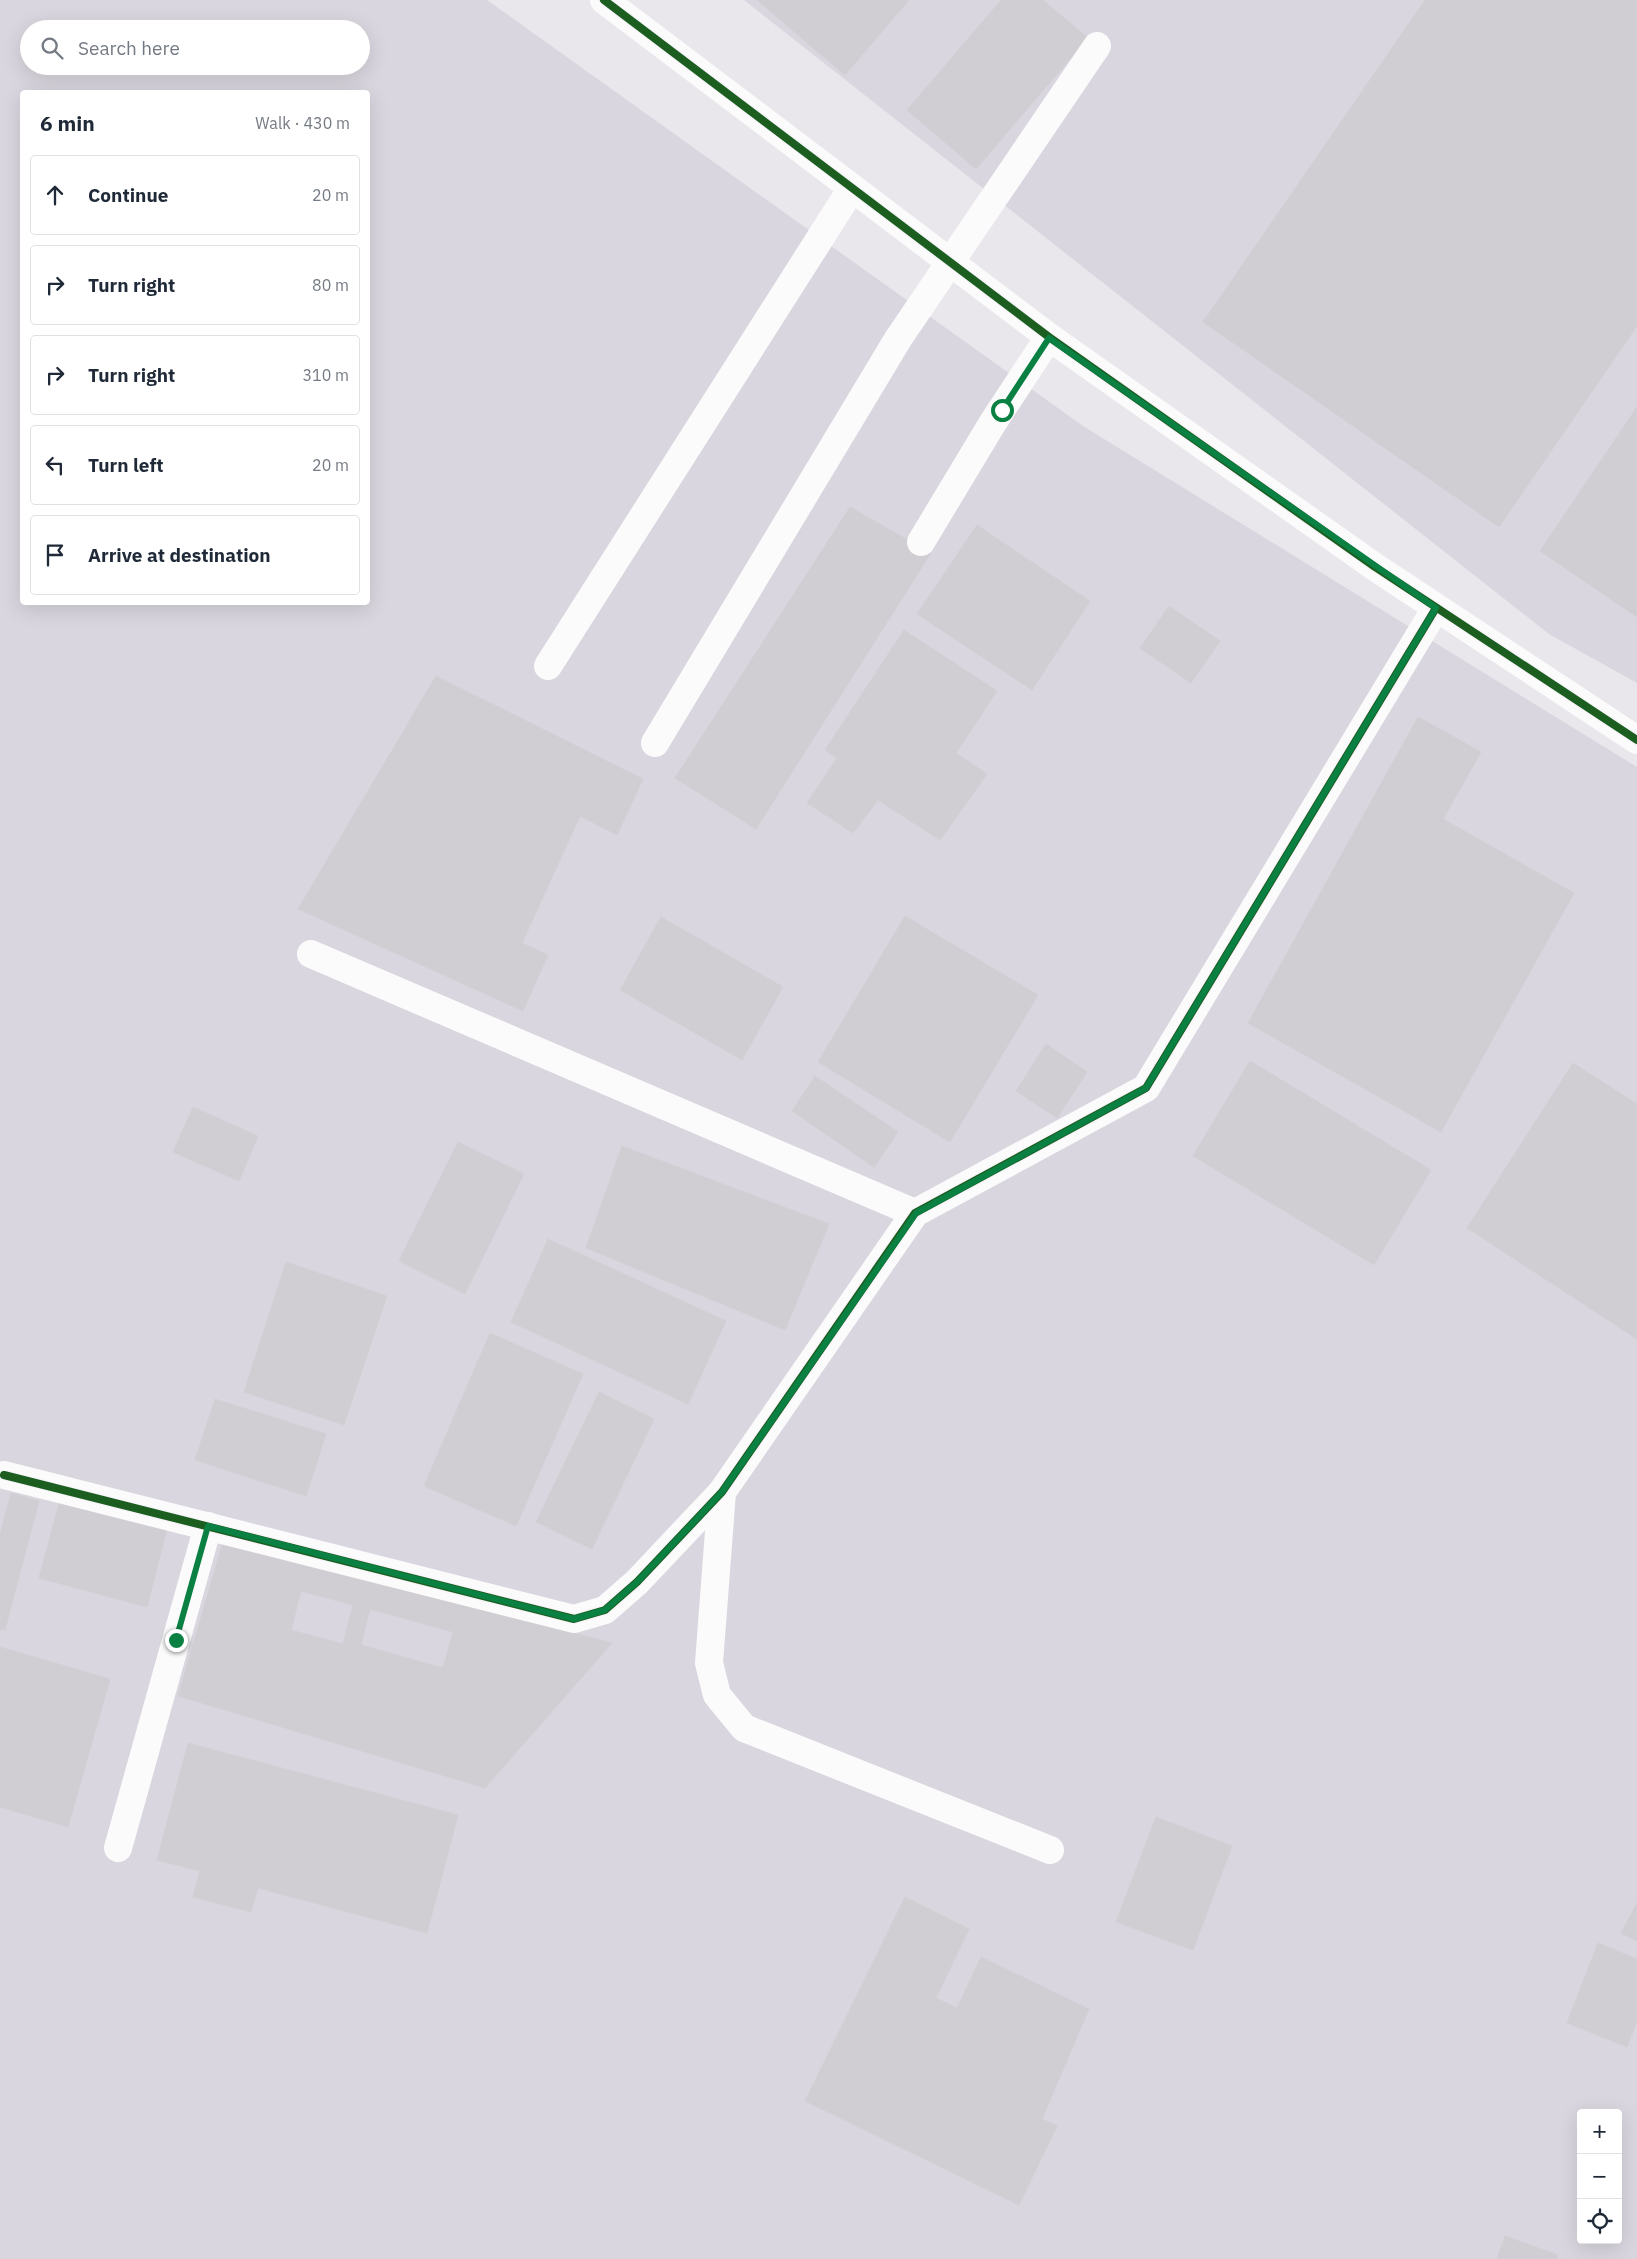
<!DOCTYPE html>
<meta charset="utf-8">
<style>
body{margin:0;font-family:"IBM Plex Sans",sans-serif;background:#f6f6f7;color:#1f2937}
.controls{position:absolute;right:15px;bottom:15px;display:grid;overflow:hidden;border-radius:5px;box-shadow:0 5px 20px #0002}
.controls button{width:45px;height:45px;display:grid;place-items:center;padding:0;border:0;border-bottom:1px solid #e0e1e3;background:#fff;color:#1f2937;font:25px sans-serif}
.stop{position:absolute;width:15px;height:15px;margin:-11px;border:4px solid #0b8043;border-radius:50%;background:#fff}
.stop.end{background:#0b8043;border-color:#fff;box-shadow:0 1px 5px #0008}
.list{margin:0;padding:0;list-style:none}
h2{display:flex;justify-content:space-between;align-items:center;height:65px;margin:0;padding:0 20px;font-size:21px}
h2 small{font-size:16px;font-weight:400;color:#747a83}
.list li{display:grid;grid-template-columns:32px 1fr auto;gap:15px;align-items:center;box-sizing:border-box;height:80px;margin:0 10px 10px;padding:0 10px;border:1px solid #e0e1e3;border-radius:5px}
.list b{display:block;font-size:19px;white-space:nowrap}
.list em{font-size:16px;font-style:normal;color:#747a83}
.icon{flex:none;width:28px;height:28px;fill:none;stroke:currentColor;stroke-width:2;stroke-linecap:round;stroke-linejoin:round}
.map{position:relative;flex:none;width:1637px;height:2259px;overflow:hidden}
.search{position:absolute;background:#fff;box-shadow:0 5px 20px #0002;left:20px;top:20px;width:350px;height:55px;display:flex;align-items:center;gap:12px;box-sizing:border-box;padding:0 18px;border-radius:28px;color:#747a83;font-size:19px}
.panel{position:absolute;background:#fff;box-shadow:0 5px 20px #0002;left:20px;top:90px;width:350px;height:515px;border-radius:5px}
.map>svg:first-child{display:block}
.built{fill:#dad6df;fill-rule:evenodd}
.building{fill:#d0cdd3;stroke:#d2cfd5;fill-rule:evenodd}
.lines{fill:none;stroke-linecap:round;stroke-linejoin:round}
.minor{stroke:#fcfbfc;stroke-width:28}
.cycleway-casing{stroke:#f7f5fa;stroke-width:11}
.cycleway{stroke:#1b5e20;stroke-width:8}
.route{stroke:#0b8043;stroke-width:6}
</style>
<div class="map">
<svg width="1637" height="2259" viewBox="0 0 1637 2259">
<rect width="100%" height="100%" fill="#e9e6ec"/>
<g class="built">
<path d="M0,0H487L1083,426L1637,767V2259H0ZM29,29H361V66H29ZM22,92H368V602H22ZM1581,2113H1618V2240H1581Z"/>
<polygon points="744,0 1637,0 1637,683 1549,634"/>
</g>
<g class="building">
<polygon points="757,0 909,0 845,75"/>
<polygon points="1001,0 1043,0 1088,38 976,169 907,110"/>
<polygon points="1425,0 1637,0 1637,326 1499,527 1203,322"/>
<polygon points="1637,407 1637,617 1540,551"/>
<polygon points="850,507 931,553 756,829 675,778"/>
<polygon points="977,525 1090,601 1032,690 917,614"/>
<polygon points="1169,606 1220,641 1191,683 1140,648"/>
<polygon points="904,630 997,691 956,753 987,774 940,840 878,800 853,833 807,803 837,758 825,750"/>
<polygon points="436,676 643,779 617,835 580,816 522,943 548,955 523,1011 298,909"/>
<polygon points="1418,717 1481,752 1443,819 1574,893 1441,1132 1248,1023"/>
<polygon points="905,916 1038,995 950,1142 818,1062"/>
<polygon points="661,917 783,987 742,1060 620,990"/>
<polygon points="1046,1044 1087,1072 1057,1118 1016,1091"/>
<polygon points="1250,1061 1431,1170 1374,1265 1193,1156"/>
<polygon points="1573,1063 1637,1104 1637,1339 1467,1228"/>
<polygon points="815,1076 898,1132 874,1167 792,1111"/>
<polygon points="193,1107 258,1136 239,1181 173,1152"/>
<polygon points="458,1142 524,1174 465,1294 399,1261"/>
<polygon points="622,1146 829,1224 785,1330 586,1248"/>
<polygon points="548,1239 726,1321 688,1404 511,1322"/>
<polygon points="286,1262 387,1296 344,1425 244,1392"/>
<polygon points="490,1333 583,1374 516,1526 424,1486"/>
<polygon points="599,1392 654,1419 592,1549 536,1522"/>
<polygon points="215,1399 326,1434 306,1496 195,1460"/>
<polygon points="11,1493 39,1501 5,1630 0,1629 0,1534"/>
<polygon points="60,1500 167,1529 147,1607 39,1578"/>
<path d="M223,1542L612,1643L485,1788L178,1696ZM301,1591L353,1605L343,1644L291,1630ZM370,1609L453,1632L443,1668L361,1645Z"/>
<polygon points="0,1647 110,1679 68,1827 0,1807"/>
<polygon points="188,1743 458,1815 427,1933 258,1888 251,1912 193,1897 200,1871 157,1860"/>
<polygon points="1156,1817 1232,1846 1193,1950 1116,1922"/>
<polygon points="905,1897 969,1929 936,1998 957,2008 981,1957 1089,2009 1042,2119 1057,2126 1019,2205 805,2101"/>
<polygon points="1637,1903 1637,1941 1621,1933"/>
<polygon points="1598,1943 1637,1959 1637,2021 1627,2047 1567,2023"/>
<polygon points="1505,2236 1558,2255 1557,2259 1497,2259"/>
</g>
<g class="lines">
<g class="minor">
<polyline points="604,0 1049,337 1375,567 1637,740"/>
<polyline points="921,542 992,424 1049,337"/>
<polyline points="548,666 852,188"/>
<polyline points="655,743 898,339 1097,46"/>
<polyline points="311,954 915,1213"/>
<polyline points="4,1475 574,1619 605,1610 637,1582 722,1492 915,1213 1146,1088 1436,608"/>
<polyline points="722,1492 709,1663 717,1695 744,1728 1050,1850"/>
<polyline points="118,1848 208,1526"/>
</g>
<defs>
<g id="cycleway">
<polyline points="604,0 1049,337 1375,567 1637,740"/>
<polyline points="4,1475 574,1619 605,1610 637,1582 722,1492 915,1213 1146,1088 1436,608"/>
</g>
</defs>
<use href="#cycleway" class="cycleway-casing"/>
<use href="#cycleway" class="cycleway"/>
</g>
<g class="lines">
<polyline class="route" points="176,1640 208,1526 574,1619 605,1610 637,1582 722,1492 916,1213 1146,1088 1436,608 1049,338 1002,410"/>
</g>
</svg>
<div class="controls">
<button>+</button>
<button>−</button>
<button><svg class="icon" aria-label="locate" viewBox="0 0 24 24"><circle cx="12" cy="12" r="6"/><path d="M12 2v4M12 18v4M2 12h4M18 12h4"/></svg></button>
</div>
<div class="stop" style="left:1002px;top:410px"></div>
<div class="stop end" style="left:176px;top:1640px"></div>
<div class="search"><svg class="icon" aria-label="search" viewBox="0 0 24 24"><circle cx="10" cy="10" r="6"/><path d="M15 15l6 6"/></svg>Search here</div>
<section class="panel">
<h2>6 min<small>Walk · 430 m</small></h2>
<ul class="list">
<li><svg class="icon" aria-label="ahead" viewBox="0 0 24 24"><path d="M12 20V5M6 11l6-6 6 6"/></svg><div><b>Continue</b></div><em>20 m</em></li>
<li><svg class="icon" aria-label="right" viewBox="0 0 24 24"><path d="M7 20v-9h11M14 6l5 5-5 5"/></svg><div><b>Turn right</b></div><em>80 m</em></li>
<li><svg class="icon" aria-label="right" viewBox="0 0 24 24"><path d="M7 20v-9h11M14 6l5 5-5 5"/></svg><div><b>Turn right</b></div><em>310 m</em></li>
<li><svg class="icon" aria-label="left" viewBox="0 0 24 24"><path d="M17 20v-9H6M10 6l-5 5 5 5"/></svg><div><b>Turn left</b></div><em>20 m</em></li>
<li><svg class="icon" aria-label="arrive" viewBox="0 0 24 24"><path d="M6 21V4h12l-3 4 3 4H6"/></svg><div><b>Arrive at destination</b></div></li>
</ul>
</section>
</div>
